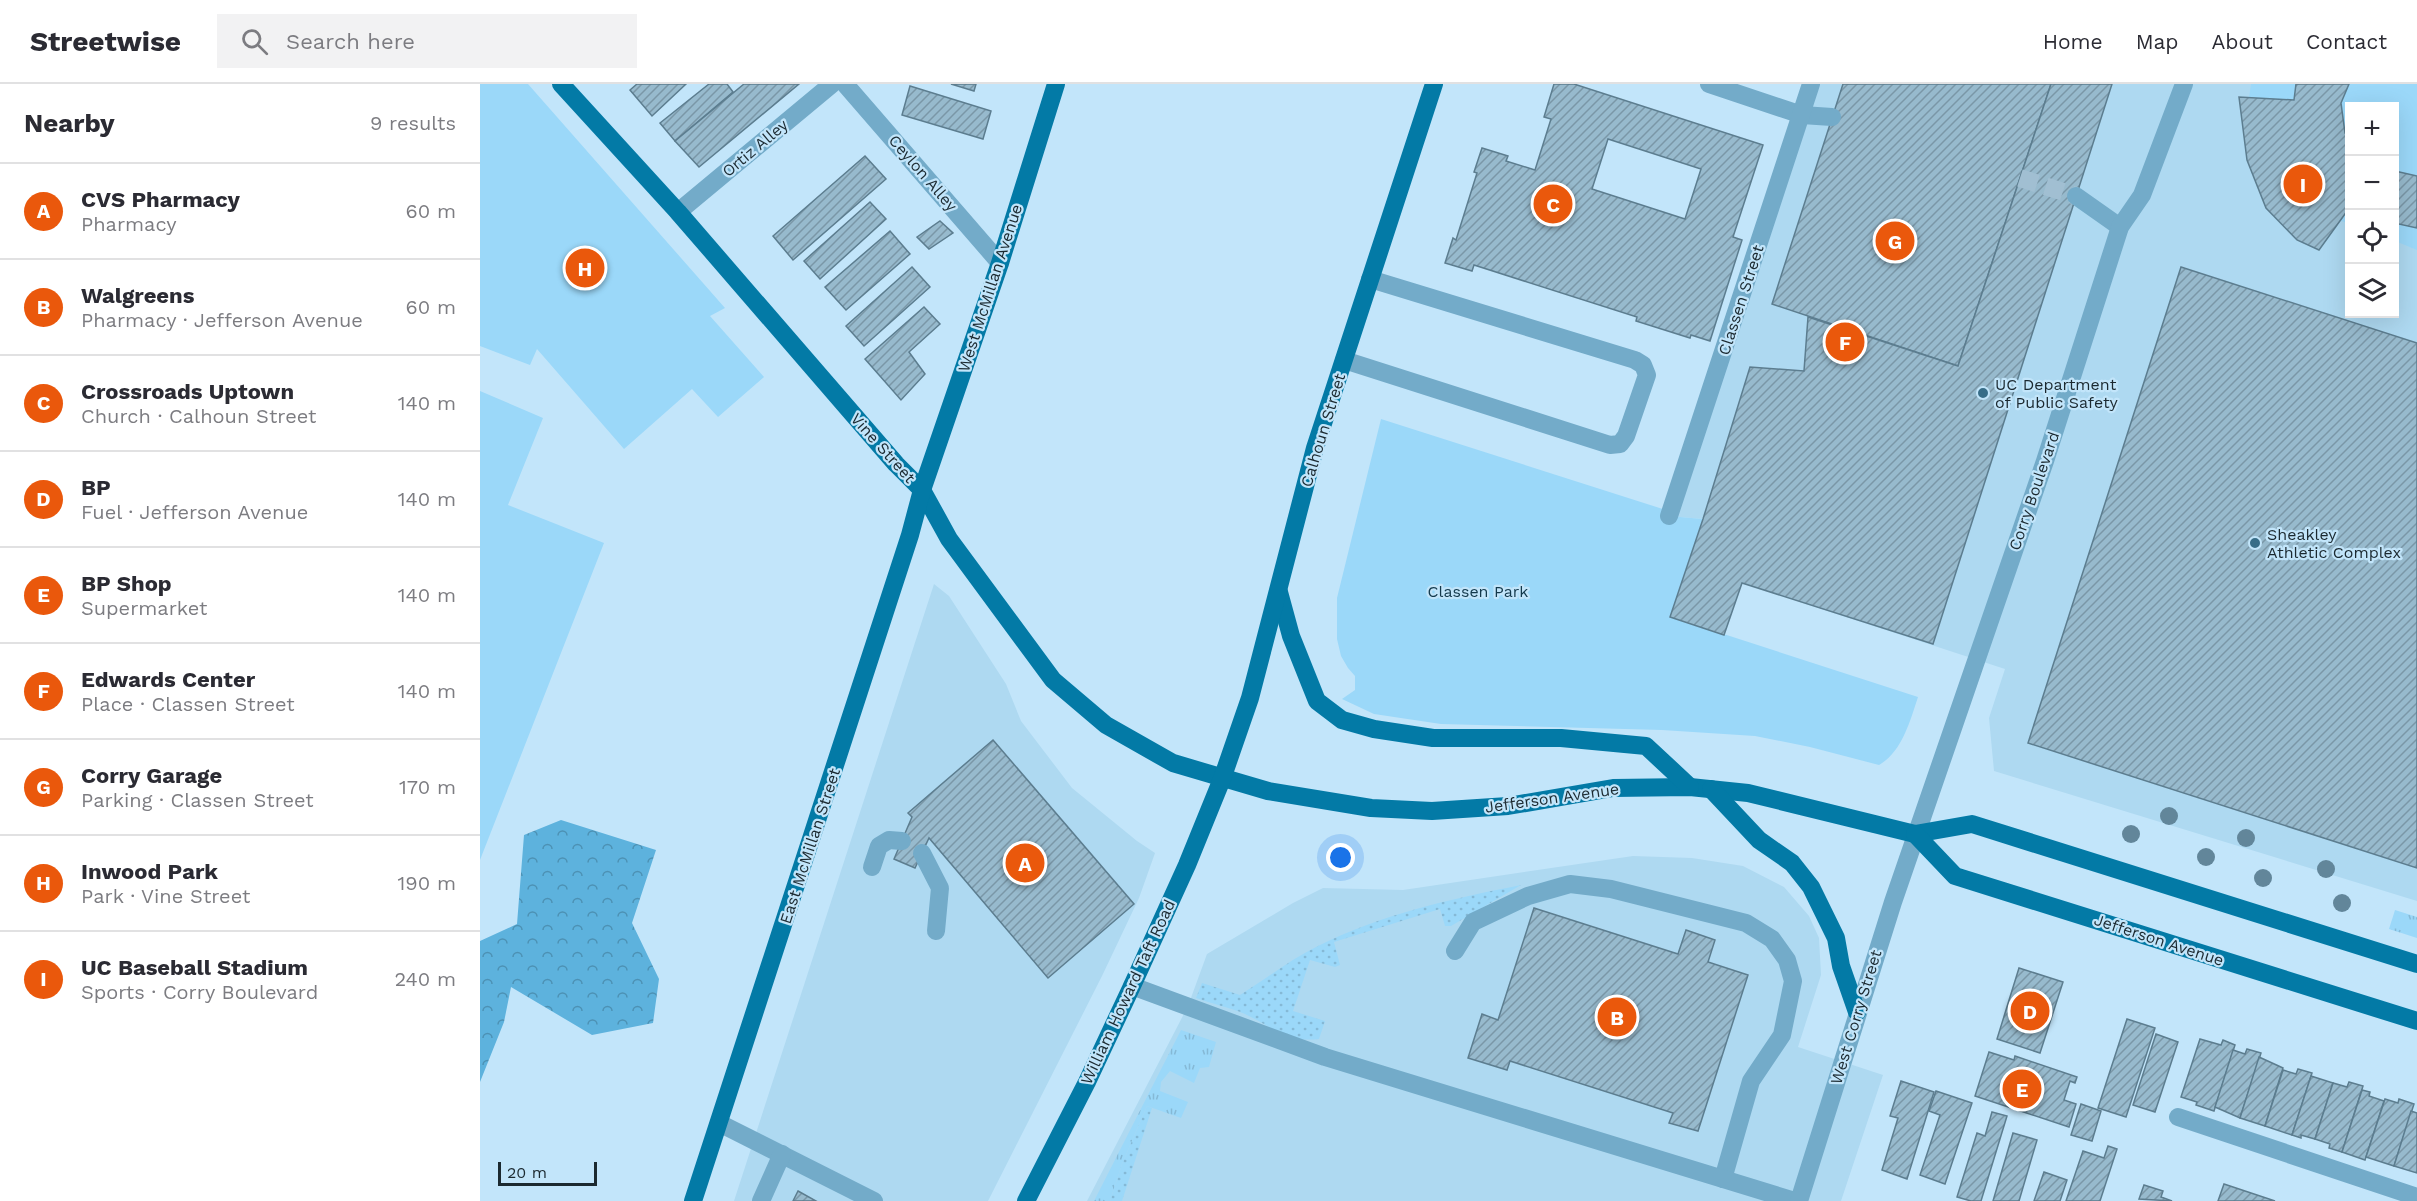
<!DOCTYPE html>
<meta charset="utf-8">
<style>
body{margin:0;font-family:"Work Sans",sans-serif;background:#f2f2f3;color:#2b2b33}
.controls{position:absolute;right:18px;top:18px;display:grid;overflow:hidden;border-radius:0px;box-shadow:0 6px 24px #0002}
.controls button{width:54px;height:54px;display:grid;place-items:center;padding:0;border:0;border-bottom:2px solid #e1e1e2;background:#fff;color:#2b2b33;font:30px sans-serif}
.scale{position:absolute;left:18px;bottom:15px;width:99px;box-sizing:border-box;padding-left:6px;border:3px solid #1b2930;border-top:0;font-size:16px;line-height:21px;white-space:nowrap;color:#1b2930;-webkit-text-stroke:4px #c2e5fa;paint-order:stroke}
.you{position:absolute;left:861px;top:774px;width:21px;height:21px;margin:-15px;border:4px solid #fff;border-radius:50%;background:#1a73e8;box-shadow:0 0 0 9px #1a73e833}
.badge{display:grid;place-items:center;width:39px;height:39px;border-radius:50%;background:#ea580c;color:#fff;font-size:20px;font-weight:700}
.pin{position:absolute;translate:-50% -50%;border:3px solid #fff;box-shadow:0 2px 6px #0006}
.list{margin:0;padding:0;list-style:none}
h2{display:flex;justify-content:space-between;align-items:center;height:78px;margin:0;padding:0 24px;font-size:26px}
h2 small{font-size:20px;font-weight:400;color:#7c7c81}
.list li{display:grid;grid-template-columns:39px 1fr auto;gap:18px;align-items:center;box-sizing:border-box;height:96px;padding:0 24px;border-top:2px solid #e1e1e2}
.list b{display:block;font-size:22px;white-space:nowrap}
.list p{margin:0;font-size:20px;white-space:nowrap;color:#7c7c81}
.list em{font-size:20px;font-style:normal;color:#7c7c81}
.icon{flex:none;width:33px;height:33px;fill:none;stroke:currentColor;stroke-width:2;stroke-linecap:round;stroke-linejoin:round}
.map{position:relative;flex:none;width:1937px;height:1117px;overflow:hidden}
header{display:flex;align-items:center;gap:36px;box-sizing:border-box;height:84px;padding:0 30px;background:#fff;border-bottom:2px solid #e1e1e2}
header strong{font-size:28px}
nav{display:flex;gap:33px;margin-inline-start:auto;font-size:21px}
.search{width:420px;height:54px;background:#f2f2f3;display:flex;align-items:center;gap:15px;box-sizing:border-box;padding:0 21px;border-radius:0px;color:#7c7c81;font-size:22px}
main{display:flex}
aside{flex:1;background:#fff}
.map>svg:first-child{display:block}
.built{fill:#aed9f1;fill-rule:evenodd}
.grass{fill:url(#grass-tufts)}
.forest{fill:url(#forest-crowns)}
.park{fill:#9bd8f9}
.garden{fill:url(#garden-dots)}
.building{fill:url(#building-hatch);stroke:#5c7d8f;stroke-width:1.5;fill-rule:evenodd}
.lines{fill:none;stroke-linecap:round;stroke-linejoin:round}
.minor-tunnel{stroke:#a1bfd2;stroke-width:18;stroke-dasharray:18 9;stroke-linecap:butt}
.minor{stroke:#73abc9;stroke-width:18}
.major{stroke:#037aa6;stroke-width:18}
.tree{fill:#62869a}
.poi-dot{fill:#376d88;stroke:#c2e5fa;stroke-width:2}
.labels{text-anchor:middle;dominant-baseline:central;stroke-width:4.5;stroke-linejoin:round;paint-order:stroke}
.street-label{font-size:16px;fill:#1b2930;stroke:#c2e5fa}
.poi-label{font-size:16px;fill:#1b2930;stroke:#c2e5fa;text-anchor:start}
.park-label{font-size:16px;fill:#13394c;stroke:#c2e5fa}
</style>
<header>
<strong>Streetwise</strong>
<div class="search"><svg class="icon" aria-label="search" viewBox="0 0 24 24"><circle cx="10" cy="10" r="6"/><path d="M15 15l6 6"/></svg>Search here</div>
<nav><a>Home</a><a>Map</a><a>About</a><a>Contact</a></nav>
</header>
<main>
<aside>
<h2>Nearby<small>9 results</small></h2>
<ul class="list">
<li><span class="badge">A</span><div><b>CVS Pharmacy</b><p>Pharmacy</p></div><em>60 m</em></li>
<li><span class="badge">B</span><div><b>Walgreens</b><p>Pharmacy · Jefferson Avenue</p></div><em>60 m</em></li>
<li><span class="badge">C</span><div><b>Crossroads Uptown</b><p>Church · Calhoun Street</p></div><em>140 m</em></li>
<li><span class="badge">D</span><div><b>BP</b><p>Fuel · Jefferson Avenue</p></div><em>140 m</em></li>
<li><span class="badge">E</span><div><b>BP Shop</b><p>Supermarket</p></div><em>140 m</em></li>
<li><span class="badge">F</span><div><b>Edwards Center</b><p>Place · Classen Street</p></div><em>140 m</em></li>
<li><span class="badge">G</span><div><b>Corry Garage</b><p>Parking · Classen Street</p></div><em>170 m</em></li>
<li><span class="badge">H</span><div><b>Inwood Park</b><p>Park · Vine Street</p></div><em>190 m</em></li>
<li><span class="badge">I</span><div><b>UC Baseball Stadium</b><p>Sports · Corry Boulevard</p></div><em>240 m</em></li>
</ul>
</aside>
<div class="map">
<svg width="1937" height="1117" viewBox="0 0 1937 1117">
<defs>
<pattern id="grass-tufts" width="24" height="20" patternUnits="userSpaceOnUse" patternTransform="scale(1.5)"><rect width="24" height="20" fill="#9bd8f9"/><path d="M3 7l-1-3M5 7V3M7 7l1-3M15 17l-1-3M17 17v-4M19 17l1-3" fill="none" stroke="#85b9d6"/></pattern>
<pattern id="forest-crowns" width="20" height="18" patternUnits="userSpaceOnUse" patternTransform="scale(1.5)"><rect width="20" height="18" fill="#5db2dd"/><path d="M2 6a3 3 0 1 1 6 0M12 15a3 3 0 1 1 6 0" fill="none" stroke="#4c91b4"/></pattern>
<pattern id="garden-dots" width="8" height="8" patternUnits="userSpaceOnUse" patternTransform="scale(1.5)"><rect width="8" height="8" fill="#9bd8f9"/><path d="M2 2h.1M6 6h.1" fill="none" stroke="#85b9d6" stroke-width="1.8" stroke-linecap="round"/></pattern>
<pattern id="building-hatch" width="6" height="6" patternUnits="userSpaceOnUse" patternTransform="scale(1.5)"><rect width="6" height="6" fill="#97bacd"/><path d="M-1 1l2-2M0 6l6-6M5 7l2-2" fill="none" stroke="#7a97a7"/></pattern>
</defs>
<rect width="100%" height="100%" fill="#c2e5fa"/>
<g class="built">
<path d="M1331,0H1937V817L1514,687L1509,634L1525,585L1262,499L1244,551L1190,533L1223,435L1189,432ZM1870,22H1914V230H1870Z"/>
<polygon points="454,500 469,512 526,600 541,637 592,704 657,757 675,769 659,814 622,892 508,1117 254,1117"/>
<polygon points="1153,772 1212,774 1263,782 1304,803 1329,832 1339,854 1341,891 1318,963 1403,991 1361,1117 607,1117 708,922 727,870 813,819 843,804 923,806"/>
</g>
<g class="grass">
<polygon points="1915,826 1937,833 1937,854 1909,845"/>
<polygon points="701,946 736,958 729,983 720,984 714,999 690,987 681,998 680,1007 708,1018 701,1034 667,1022 642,1080 630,1117 614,1117"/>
</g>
<polygon class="forest" points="81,736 176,766 152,839 179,895 173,939 112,951 31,903 24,938 0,998 0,857 37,840 44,751"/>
<g class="park">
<polygon points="0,0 48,0 245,224 230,232 284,293 238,333 212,305 144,365 57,265 50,281 0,262"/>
<polygon points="1771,0 1937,0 1937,166 1915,157 1914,22 1870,22 1869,140 1859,136 1839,166 1817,156 1786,124 1767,76 1759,13 1769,14"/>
<polygon points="0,307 63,334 28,421 124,459 0,776"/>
<path d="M901,335L1189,427V432L1223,435L1191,533L1438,613C1430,637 1422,668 1399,681L1330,663L1275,652L1182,646L961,640L894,630L862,615L875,606V592L868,584L861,572L857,555V514Z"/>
</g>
<g class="garden">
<path d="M1041,801L971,842H965L960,825L854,858L860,881L855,883L830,876L813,927L845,937L839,955C809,959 790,942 765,930C749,923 732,920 716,914L722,899L760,911C786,895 811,875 838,862C902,830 971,815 1041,801Z"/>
<polygon points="667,1022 672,1024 642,1117 630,1117 642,1080"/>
</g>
<g class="building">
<polygon points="157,0 206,0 172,32 150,6"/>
<polygon points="229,0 247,0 253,8 195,57 180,39"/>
<polygon points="264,0 319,0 219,83 195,57"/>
<polygon points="471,0 496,0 494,7"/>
<path d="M1074,0H1094L1283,61L1253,153L1262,156L1230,257L1211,251L1210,254L1156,237L1157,233L994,181L992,187L965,179L973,154L976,156L997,89L994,88L1002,64L1028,72L1026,77L1055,86L1071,35L1064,33ZM1128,55L1221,85L1205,135L1112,105Z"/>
<polygon points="1363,0 1571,0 1478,282 1292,220"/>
<polygon points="1571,0 1632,0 1453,560 1262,499 1244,551 1190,533 1223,435 1270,283 1324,287 1328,233 1478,282"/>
<polygon points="1816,0 1869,0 1861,19 1865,49 1870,57 1870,123 1839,166 1817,156 1786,124 1767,76 1759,13 1814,16"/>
<polygon points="430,2 511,27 503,55 422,31"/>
<polygon points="385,72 406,95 313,176 293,152"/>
<polygon points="1915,87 1937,92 1937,144 1914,139"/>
<polygon points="390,118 406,135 340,195 324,177"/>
<polygon points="460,137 473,149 449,165 437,153"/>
<polygon points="410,147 430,170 366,226 345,203"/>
<polygon points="432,183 450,203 384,262 366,242"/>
<polygon points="1701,183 1937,259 1937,784 1548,659"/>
<polygon points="444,223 460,240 429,268 445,290 421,316 385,275"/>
<polygon points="513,656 654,820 568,894 449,754 435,784 414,775 432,733 428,729"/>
<polygon points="1054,824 1198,870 1206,846 1235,856 1228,878 1268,891 1218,1047 1189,1039 1193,1029 1030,977 1027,986 988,974 1002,930 1018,936"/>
<polygon points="1539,884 1583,898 1560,969 1517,955"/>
<polygon points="1647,935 1675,944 1646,1033 1618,1024"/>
<polygon points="1676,950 1698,958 1675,1028 1653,1021"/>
<polygon points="1720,955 1741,961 1743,956 1755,961 1734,1027 1716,1021 1717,1018 1701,1013"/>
<polygon points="1767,965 1781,969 1760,1034 1735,1023 1753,966 1765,970"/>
<polygon points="1509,968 1534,976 1535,972 1597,993 1595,999 1590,997 1584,1016 1596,1020 1589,1043 1495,1012"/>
<polygon points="1779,973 1803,984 1785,1042 1760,1034"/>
<polygon points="1818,985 1832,989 1812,1051 1785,1042 1803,986 1816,990"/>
<polygon points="1831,992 1853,999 1835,1055 1821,1051 1821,1054 1812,1051"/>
<polygon points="1421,997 1454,1008 1427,1095 1402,1086 1418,1034 1410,1032"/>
<polygon points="1869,998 1883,1002 1862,1068 1849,1064 1850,1060 1835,1055 1853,999 1867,1003"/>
<polygon points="1882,1006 1890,1008 1889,1012 1904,1017 1885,1076 1862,1068"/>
<polygon points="1456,1007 1492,1019 1465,1100 1440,1091 1460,1031 1449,1027"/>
<polygon points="1905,1015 1918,1019 1919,1015 1934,1020 1914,1082 1886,1073"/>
<polygon points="1601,1020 1621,1027 1612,1057 1591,1051"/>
<polygon points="1931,1027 1937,1029 1937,1089 1914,1082"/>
<polygon points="1512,1028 1527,1032 1501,1117 1491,1117 1477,1113 1497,1049 1505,1052"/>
<polygon points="1533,1049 1557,1056 1539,1117 1513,1117"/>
<polygon points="1628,1062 1637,1065 1620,1117 1586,1117 1603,1067 1624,1074"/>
<polygon points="1564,1088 1587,1096 1580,1117 1554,1117"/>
<polygon points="1744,1100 1795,1117 1738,1117"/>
<polygon points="1664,1101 1683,1107 1681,1113 1692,1117 1659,1115"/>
<polygon points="318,1107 336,1117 313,1117"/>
</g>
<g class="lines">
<polyline class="minor-tunnel" points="1540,94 1596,112"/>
<g class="minor">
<polyline points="365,0 520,179"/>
<polyline points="1229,0 1322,31 1352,33"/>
<polyline points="1596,112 1640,143"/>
<polyline points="198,128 352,0"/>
<polyline points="864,276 1130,361 1140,360 1146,352 1167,291 1163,281 1155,276 890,195"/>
<polyline points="1189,432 1331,0"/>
<polyline points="442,769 460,804 456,847"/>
<polyline points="392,783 399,762 409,756 422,757"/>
<polyline points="975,867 993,838 1048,812 1090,800 1131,805 1266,839 1292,855 1307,876 1313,897 1302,951 1271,997 1243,1095"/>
<polyline points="652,902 845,973 1315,1117"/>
<polyline points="1698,1033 1937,1113"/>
<polyline points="239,1039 394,1117"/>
<polyline points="281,1117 302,1070"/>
<polyline points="1319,1117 1413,818 1565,377 1640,143 1662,111 1704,0"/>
</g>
<g class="major">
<polyline points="81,0 198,128 416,380 442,406 469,455 573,596 626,641 693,679 788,707 891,724 952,727 1028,722 1133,704 1210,703 1268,709 1435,750 1492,740 1937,880"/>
<polyline points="799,508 811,552 837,617 862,636 894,645 953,654 1081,654 1166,662 1210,703"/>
<polyline points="1231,705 1279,756 1312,779 1331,803 1356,854 1361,882 1377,928"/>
<polyline points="1435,750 1475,792 1937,937"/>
<polyline points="213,1117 430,451 442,406 520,179 576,0"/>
<polyline points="546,1117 607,998 652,902 707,781 742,695 770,614 835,364 954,0"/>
</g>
</g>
<g class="tree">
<circle cx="1689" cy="732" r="9"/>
<circle cx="1651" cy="750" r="9"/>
<circle cx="1766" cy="754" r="9"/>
<circle cx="1726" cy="773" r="9"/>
<circle cx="1846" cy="785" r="9"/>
<circle cx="1783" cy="794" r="9"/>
<circle cx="1862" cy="819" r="9"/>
</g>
<g class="poi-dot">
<circle cx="1503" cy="309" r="6"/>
<circle cx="1775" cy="459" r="6"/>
</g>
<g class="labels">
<g class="street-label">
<text transform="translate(275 64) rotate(-40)">Ortiz Alley</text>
<text transform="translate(443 89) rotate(49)">Ceylon Alley</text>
<text transform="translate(510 204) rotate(-72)">West McMillan Avenue</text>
<text transform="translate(1261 216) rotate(-72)">Classen Street</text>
<text transform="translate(843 346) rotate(-73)">Calhoun Street</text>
<text transform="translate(403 364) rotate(48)">Vine Street</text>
<text transform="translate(1554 407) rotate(-71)">Corry Boulevard</text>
<text transform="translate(1072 714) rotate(-8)">Jefferson Avenue</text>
<text transform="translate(330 762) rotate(-72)">East McMillan Street</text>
<text transform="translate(1679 856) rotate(18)">Jefferson Avenue</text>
<text transform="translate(648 908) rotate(-65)">William Howard Taft Road</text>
<text transform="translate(1376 933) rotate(-73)">West Corry Street</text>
</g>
<g class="poi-label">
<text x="1515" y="300">UC Department<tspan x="1515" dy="18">of Public Safety</tspan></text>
<text x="1787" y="450">Sheakley<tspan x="1787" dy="18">Athletic Complex</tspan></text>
</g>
<g class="park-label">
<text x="998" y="507">Classen Park</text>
</g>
</g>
</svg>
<div class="controls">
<button>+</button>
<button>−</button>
<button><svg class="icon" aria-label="locate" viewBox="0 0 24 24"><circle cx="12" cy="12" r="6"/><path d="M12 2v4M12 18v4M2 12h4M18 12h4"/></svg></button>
<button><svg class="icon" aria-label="layers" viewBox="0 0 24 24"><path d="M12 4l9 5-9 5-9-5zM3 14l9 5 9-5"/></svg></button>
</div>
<div class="scale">20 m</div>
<div class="you"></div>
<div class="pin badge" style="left:545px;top:779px">A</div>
<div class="pin badge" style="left:1137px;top:933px">B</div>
<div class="pin badge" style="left:1073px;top:120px">C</div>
<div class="pin badge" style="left:1550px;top:927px">D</div>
<div class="pin badge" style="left:1542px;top:1005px">E</div>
<div class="pin badge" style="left:1365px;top:258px">F</div>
<div class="pin badge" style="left:1415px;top:157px">G</div>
<div class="pin badge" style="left:105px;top:184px">H</div>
<div class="pin badge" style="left:1823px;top:100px">I</div>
</div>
</main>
